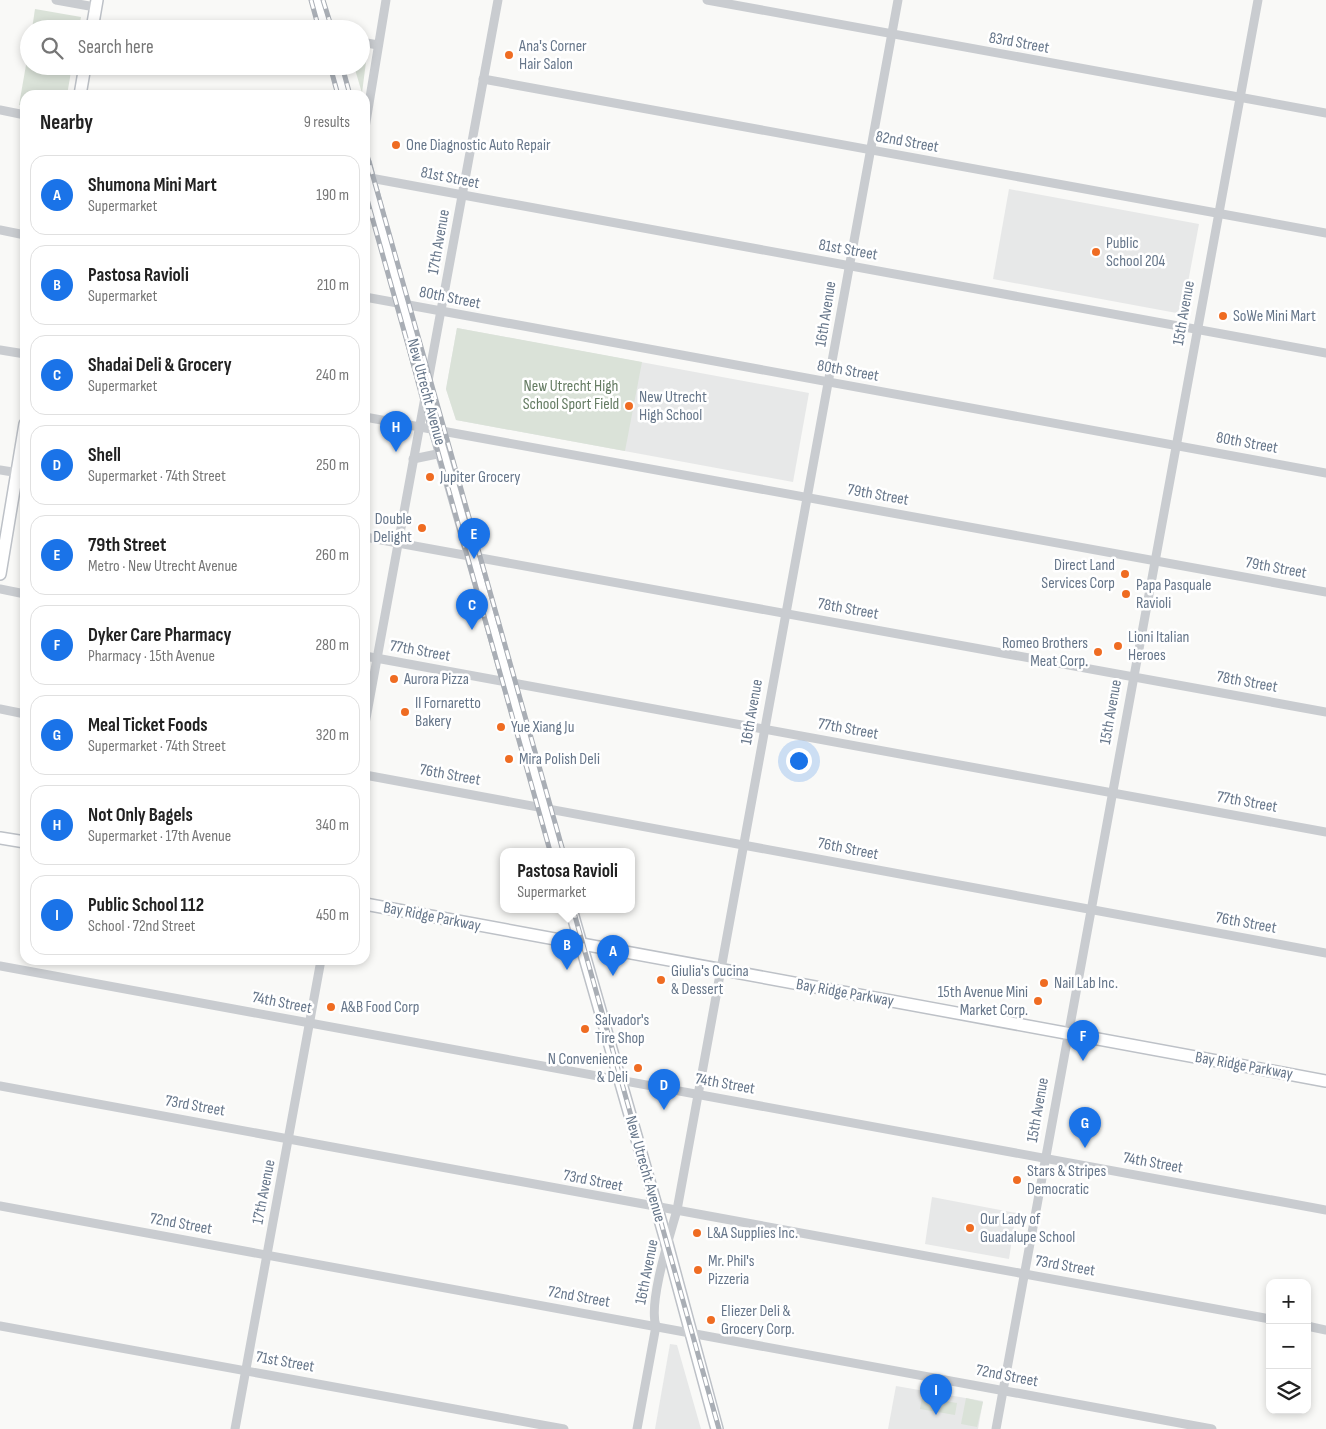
<!DOCTYPE html>
<meta charset="utf-8">
<style>
body{margin:0;font-family:"Sofia Sans Condensed",sans-serif;background:#f6f6f6;color:#222}
.controls{position:absolute;right:15px;bottom:15px;display:grid;overflow:hidden;border-radius:10px;box-shadow:0 2px 8px #0003}
.controls button{width:45px;height:45px;display:grid;place-items:center;padding:0;border:0;border-bottom:1px solid #e0e0e0;background:#fff;color:#222;font:25px sans-serif}
.you{position:absolute;left:798px;top:760px;width:18px;height:18px;margin:-12px;border:4px solid #fff;border-radius:50%;background:#1a73e8;box-shadow:0 0 0 8px #1a73e833}
.badge{display:grid;place-items:center;width:32px;height:32px;border-radius:50%;background:#1a73e8;color:#fff;font-size:16px;font-weight:700}
.pin{position:absolute;translate:-50% -41px;filter:drop-shadow(0 1px 2px #0008)}
.pin::after{content:'';position:absolute;top:26px;width:18px;height:15px;background:inherit;clip-path:polygon(0 0,100% 0,50% 100%)}
.popup{position:absolute;left:500px;top:848px;width:135px;height:65px;box-sizing:border-box;display:grid;place-content:center;border-radius:10px;background:#fff;filter:drop-shadow(0 1px 4px #0005);font-size:16px;white-space:nowrap;color:#767676}
.popup b{font-size:19px;color:#222}
.popup::after{content:'';position:absolute;left:50%;top:100%;margin-left:-10px;border:10px solid transparent;border-top-color:#fff}
.list{margin:0;padding:0;list-style:none}
h2{display:flex;justify-content:space-between;align-items:center;height:65px;margin:0;padding:0 20px;font-size:21px}
h2 small{font-size:16px;font-weight:400;color:#767676}
.list li{display:grid;grid-template-columns:32px 1fr auto;gap:15px;align-items:center;box-sizing:border-box;height:80px;margin:0 10px 10px;padding:0 10px;border:1px solid #e0e0e0;border-radius:15px}
.list b{display:block;font-size:19px;white-space:nowrap}
.list p{margin:0;font-size:16px;white-space:nowrap;color:#767676}
.list em{font-size:16px;font-style:normal;color:#767676}
.icon{flex:none;width:28px;height:28px;fill:none;stroke:currentColor;stroke-width:2;stroke-linecap:round;stroke-linejoin:round}
.map{position:relative;flex:none;width:1326px;height:1429px;overflow:hidden}
.search{position:absolute;background:#fff;box-shadow:0 2px 8px #0003;left:20px;top:20px;width:350px;height:55px;display:flex;align-items:center;gap:12px;box-sizing:border-box;padding:0 18px;border-radius:28px;color:#767676;font-size:19px}
.panel{position:absolute;background:#fff;box-shadow:0 2px 8px #0003;left:20px;top:90px;width:350px;height:875px;border-radius:15px}
.map>svg:first-child{display:block}
.built{fill:#e7e8e8}
.green{fill:#dae2d8}
.lines{fill:none;stroke-linecap:round;stroke-linejoin:round}
.secondary-casing{stroke:#bdc1c7;stroke-width:14}
.street{stroke:#c9ccd0;stroke-width:9}
.secondary{stroke:#fff;stroke-width:11}
.rail-casing{stroke:#a9aeb5;stroke-width:5}
.rail{stroke:#fff;stroke-width:3;stroke-dasharray:9;stroke-linecap:butt}
.poi-dot{fill:#ef6c22;stroke:#fff;stroke-width:2}
.labels{text-anchor:middle;dominant-baseline:central;stroke-width:5;stroke-linejoin:round;paint-order:stroke}
.street-label{font-size:16px;fill:#66768a;stroke:#fff}
.poi-label{font-size:16px;fill:#66768a;stroke:#fff;text-anchor:start}
.park-label{font-size:16px;fill:#647b62;stroke:#fff}
</style>
<div class="map">
<svg width="1326" height="1429" viewBox="0 0 1326 1429">
<rect width="100%" height="100%" fill="#f9f9f7"/>
<g class="built">
<polygon points="1009,189 1199,224 1182,314 993,279"/>
<polygon points="457,328 809,393 793,482 456,420 446,389"/>
<polygon points="932,1197 1016,1213 1009,1259 925,1244"/>
<polygon points="670,1344 677,1345 701,1429 655,1429"/>
<polygon points="896,1386 983,1401 978,1429 888,1429"/>
</g>
<g class="green">
<polygon points="35,9 81,17 79,29 32,29"/>
<polygon points="29,48 29,66 72,66 67,95 25,95 25,106 19,105"/>
<polygon points="361,53 367,54 362,93 354,66 361,66"/>
<polygon points="457,328 642,362 625,451 456,420 446,389"/>
<polygon points="922,1397 957,1403 955,1415 920,1409"/>
<polygon points="966,1398 983,1402 977,1427 961,1424"/>
</g>
<g class="lines">
<defs>
<g id="secondary">
<polyline points="317,0 325,29"/>
<polyline points="92,29 97,0"/>
<polyline points="336,66 344,95"/>
<polyline points="80,95 85,66"/>
<polyline points="365,163 435,429 556,851"/>
<polyline points="0,574 25,424"/>
<polyline points="0,838 25,842"/>
<polyline points="365,904 1326,1081"/>
<polyline points="571,909 667,1244 717,1429"/>
</g>
</defs>
<use href="#secondary" class="secondary-casing"/>
<g class="street">
<polyline points="56,0 95,7"/>
<polyline points="707,0 1326,113"/>
<polyline points="361,42 378,45"/>
<polyline points="483,79 1326,233"/>
<polyline points="0,110 25,115"/>
<polyline points="365,128 386,0"/>
<polyline points="365,177 1326,353"/>
<polyline points="0,230 25,235"/>
<polyline points="365,297 1326,473"/>
<polyline points="0,350 25,354"/>
<polyline points="365,417 1326,592"/>
<polyline points="413,459 442,453"/>
<polyline points="0,470 25,474"/>
<polyline points="365,537 1326,712"/>
<polyline points="0,589 25,594"/>
<polyline points="365,656 1326,832"/>
<polyline points="0,709 25,714"/>
<polyline points="365,724 498,0"/>
<polyline points="365,775 1326,953"/>
<polyline points="0,966 1326,1210"/>
<polyline points="0,1086 1270,1319"/>
<polyline points="0,1206 1212,1429"/>
<polyline points="0,1326 564,1429"/>
<polyline points="1307,1326 1326,1330"/>
<polyline points="235,1429 321,960"/>
<path d="M637,1429L656,1326C648,1303 670,1235 677,1210L898,0"/>
<polyline points="996,1429 1258,0"/>
</g>
<use href="#secondary" class="secondary"/>
<defs>
<g id="rail">
<polyline points="311,0 319,29"/>
<polyline points="323,0 332,29"/>
<polyline points="330,66 338,95"/>
<polyline points="342,66 350,95"/>
<polyline points="365,148 563,851"/>
<polyline points="365,192 550,851"/>
<polyline points="573,909 719,1429"/>
</g>
</defs>
<use href="#rail" class="rail-casing"/>
<use href="#rail" class="rail"/>
</g>
<g class="poi-dot">
<circle cx="509" cy="55" r="5"/>
<circle cx="396" cy="145" r="5"/>
<circle cx="1096" cy="252" r="5"/>
<circle cx="1223" cy="316" r="5"/>
<circle cx="629" cy="406" r="5"/>
<circle cx="430" cy="477" r="5"/>
<circle cx="422" cy="528" r="5"/>
<circle cx="1125" cy="574" r="5"/>
<circle cx="1126" cy="594" r="5"/>
<circle cx="1118" cy="646" r="5"/>
<circle cx="1098" cy="652" r="5"/>
<circle cx="394" cy="679" r="5"/>
<circle cx="405" cy="712" r="5"/>
<circle cx="501" cy="727" r="5"/>
<circle cx="509" cy="759" r="5"/>
<circle cx="661" cy="980" r="5"/>
<circle cx="1044" cy="983" r="5"/>
<circle cx="1038" cy="1001" r="5"/>
<circle cx="331" cy="1007" r="5"/>
<circle cx="585" cy="1029" r="5"/>
<circle cx="638" cy="1068" r="5"/>
<circle cx="1017" cy="1180" r="5"/>
<circle cx="970" cy="1228" r="5"/>
<circle cx="697" cy="1233" r="5"/>
<circle cx="698" cy="1270" r="5"/>
<circle cx="711" cy="1320" r="5"/>
</g>
<g class="labels">
<g class="street-label">
<text transform="translate(1019 43) rotate(10)">83rd Street</text>
<text transform="translate(907 142) rotate(10)">82nd Street</text>
<text transform="translate(450 178) rotate(11)">81st Street</text>
<text transform="translate(439 242) rotate(-80)">17th Avenue</text>
<text transform="translate(848 250) rotate(10)">81st Street</text>
<text transform="translate(450 298) rotate(11)">80th Street</text>
<text transform="translate(1184 313) rotate(-80)">15th Avenue</text>
<text transform="translate(826 314) rotate(-81)">16th Avenue</text>
<text transform="translate(848 371) rotate(10)">80th Street</text>
<text transform="translate(426 392) rotate(75)">New Utrecht Avenue</text>
<text transform="translate(1247 443) rotate(10)">80th Street</text>
<text transform="translate(878 495) rotate(10)">79th Street</text>
<text transform="translate(1276 568) rotate(10)">79th Street</text>
<text transform="translate(848 609) rotate(10)">78th Street</text>
<text transform="translate(420 651) rotate(10)">77th Street</text>
<text transform="translate(1247 682) rotate(10)">78th Street</text>
<text transform="translate(752 712) rotate(-80)">16th Avenue</text>
<text transform="translate(1111 712) rotate(-80)">15th Avenue</text>
<text transform="translate(848 729) rotate(10)">77th Street</text>
<text transform="translate(450 775) rotate(10)">76th Street</text>
<text transform="translate(1247 802) rotate(10)">77th Street</text>
<text transform="translate(848 849) rotate(11)">76th Street</text>
<text transform="translate(432 917) rotate(11)">Bay Ridge Parkway</text>
<text transform="translate(1246 923) rotate(10)">76th Street</text>
<text transform="translate(845 993) rotate(10)">Bay Ridge Parkway</text>
<text transform="translate(282 1003) rotate(11)">74th Street</text>
<text transform="translate(1244 1066) rotate(10)">Bay Ridge Parkway</text>
<text transform="translate(725 1084) rotate(10)">74th Street</text>
<text transform="translate(195 1106) rotate(10)">73rd Street</text>
<text transform="translate(1038 1110) rotate(-80)">15th Avenue</text>
<text transform="translate(1153 1163) rotate(10)">74th Street</text>
<text transform="translate(645 1169) rotate(74)">New Utrecht Avenue</text>
<text transform="translate(593 1181) rotate(11)">73rd Street</text>
<text transform="translate(264 1192) rotate(-79)">17th Avenue</text>
<text transform="translate(181 1224) rotate(10)">72nd Street</text>
<text transform="translate(1065 1266) rotate(10)">73rd Street</text>
<text transform="translate(647 1272) rotate(-79)">16th Avenue</text>
<text transform="translate(579 1297) rotate(10)">72nd Street</text>
<text transform="translate(285 1362) rotate(10)">71st Street</text>
<text transform="translate(1007 1376) rotate(11)">72nd Street</text>
</g>
<g class="poi-label">
<text x="519" y="46">Ana's Corner<tspan x="519" dy="18">Hair Salon</tspan></text>
<text x="406" y="145">One Diagnostic Auto Repair</text>
<text x="1106" y="243">Public<tspan x="1106" dy="18">School 204</tspan></text>
<text x="1233" y="316">SoWe Mini Mart</text>
<text x="639" y="397">New Utrecht<tspan x="639" dy="18">High School</tspan></text>
<text x="440" y="477">Jupiter Grocery</text>
<text x="412" y="519" text-anchor="end">Double<tspan x="412" dy="18">Delight</tspan></text>
<text x="1115" y="565" text-anchor="end">Direct Land<tspan x="1115" dy="18">Services Corp</tspan></text>
<text x="1136" y="585">Papa Pasquale<tspan x="1136" dy="18">Ravioli</tspan></text>
<text x="1128" y="637">Lioni Italian<tspan x="1128" dy="18">Heroes</tspan></text>
<text x="1088" y="643" text-anchor="end">Romeo Brothers<tspan x="1088" dy="18">Meat Corp.</tspan></text>
<text x="404" y="679">Aurora Pizza</text>
<text x="415" y="703">Il Fornaretto<tspan x="415" dy="18">Bakery</tspan></text>
<text x="511" y="727">Yue Xiang Ju</text>
<text x="519" y="759">Mira Polish Deli</text>
<text x="671" y="971">Giulia's Cucina<tspan x="671" dy="18">&amp; Dessert</tspan></text>
<text x="1054" y="983">Nail Lab Inc.</text>
<text x="1028" y="992" text-anchor="end">15th Avenue Mini<tspan x="1028" dy="18">Market Corp.</tspan></text>
<text x="341" y="1007">A&amp;B Food Corp</text>
<text x="595" y="1020">Salvador's<tspan x="595" dy="18">Tire Shop</tspan></text>
<text x="628" y="1059" text-anchor="end">N Convenience<tspan x="628" dy="18">&amp; Deli</tspan></text>
<text x="1027" y="1171">Stars &amp; Stripes<tspan x="1027" dy="18">Democratic</tspan></text>
<text x="980" y="1219">Our Lady of<tspan x="980" dy="18">Guadalupe School</tspan></text>
<text x="707" y="1233">L&amp;A Supplies Inc.</text>
<text x="708" y="1261">Mr. Phil's<tspan x="708" dy="18">Pizzeria</tspan></text>
<text x="721" y="1311">Eliezer Deli &amp;<tspan x="721" dy="18">Grocery Corp.</tspan></text>
</g>
<g class="park-label">
<text x="571" y="386">New Utrecht High<tspan x="571" dy="18">School Sport Field</tspan></text>
</g>
</g>
</svg>
<div class="controls">
<button>+</button>
<button>−</button>
<button><svg class="icon" aria-label="layers" viewBox="0 0 24 24"><path d="M12 4l9 5-9 5-9-5zM3 14l9 5 9-5"/></svg></button>
</div>
<div class="you"></div>
<div class="pin badge" style="left:613px;top:976px">A</div>
<div class="pin badge" style="left:567px;top:970px">B</div>
<div class="popup"><b>Pastosa Ravioli</b>Supermarket</div>
<div class="pin badge" style="left:472px;top:630px">C</div>
<div class="pin badge" style="left:664px;top:1110px">D</div>
<div class="pin badge" style="left:474px;top:559px">E</div>
<div class="pin badge" style="left:1083px;top:1061px">F</div>
<div class="pin badge" style="left:1085px;top:1148px">G</div>
<div class="pin badge" style="left:396px;top:452px">H</div>
<div class="pin badge" style="left:936px;top:1415px">I</div>
<div class="search"><svg class="icon" aria-label="search" viewBox="0 0 24 24"><circle cx="10" cy="10" r="6"/><path d="M15 15l6 6"/></svg>Search here</div>
<section class="panel">
<h2>Nearby<small>9 results</small></h2>
<ul class="list">
<li><span class="badge">A</span><div><b>Shumona Mini Mart</b><p>Supermarket</p></div><em>190 m</em></li>
<li><span class="badge">B</span><div><b>Pastosa Ravioli</b><p>Supermarket</p></div><em>210 m</em></li>
<li><span class="badge">C</span><div><b>Shadai Deli &amp; Grocery</b><p>Supermarket</p></div><em>240 m</em></li>
<li><span class="badge">D</span><div><b>Shell</b><p>Supermarket · 74th Street</p></div><em>250 m</em></li>
<li><span class="badge">E</span><div><b>79th Street</b><p>Metro · New Utrecht Avenue</p></div><em>260 m</em></li>
<li><span class="badge">F</span><div><b>Dyker Care Pharmacy</b><p>Pharmacy · 15th Avenue</p></div><em>280 m</em></li>
<li><span class="badge">G</span><div><b>Meal Ticket Foods</b><p>Supermarket · 74th Street</p></div><em>320 m</em></li>
<li><span class="badge">H</span><div><b>Not Only Bagels</b><p>Supermarket · 17th Avenue</p></div><em>340 m</em></li>
<li><span class="badge">I</span><div><b>Public School 112</b><p>School · 72nd Street</p></div><em>450 m</em></li>
</ul>
</section>
</div>
